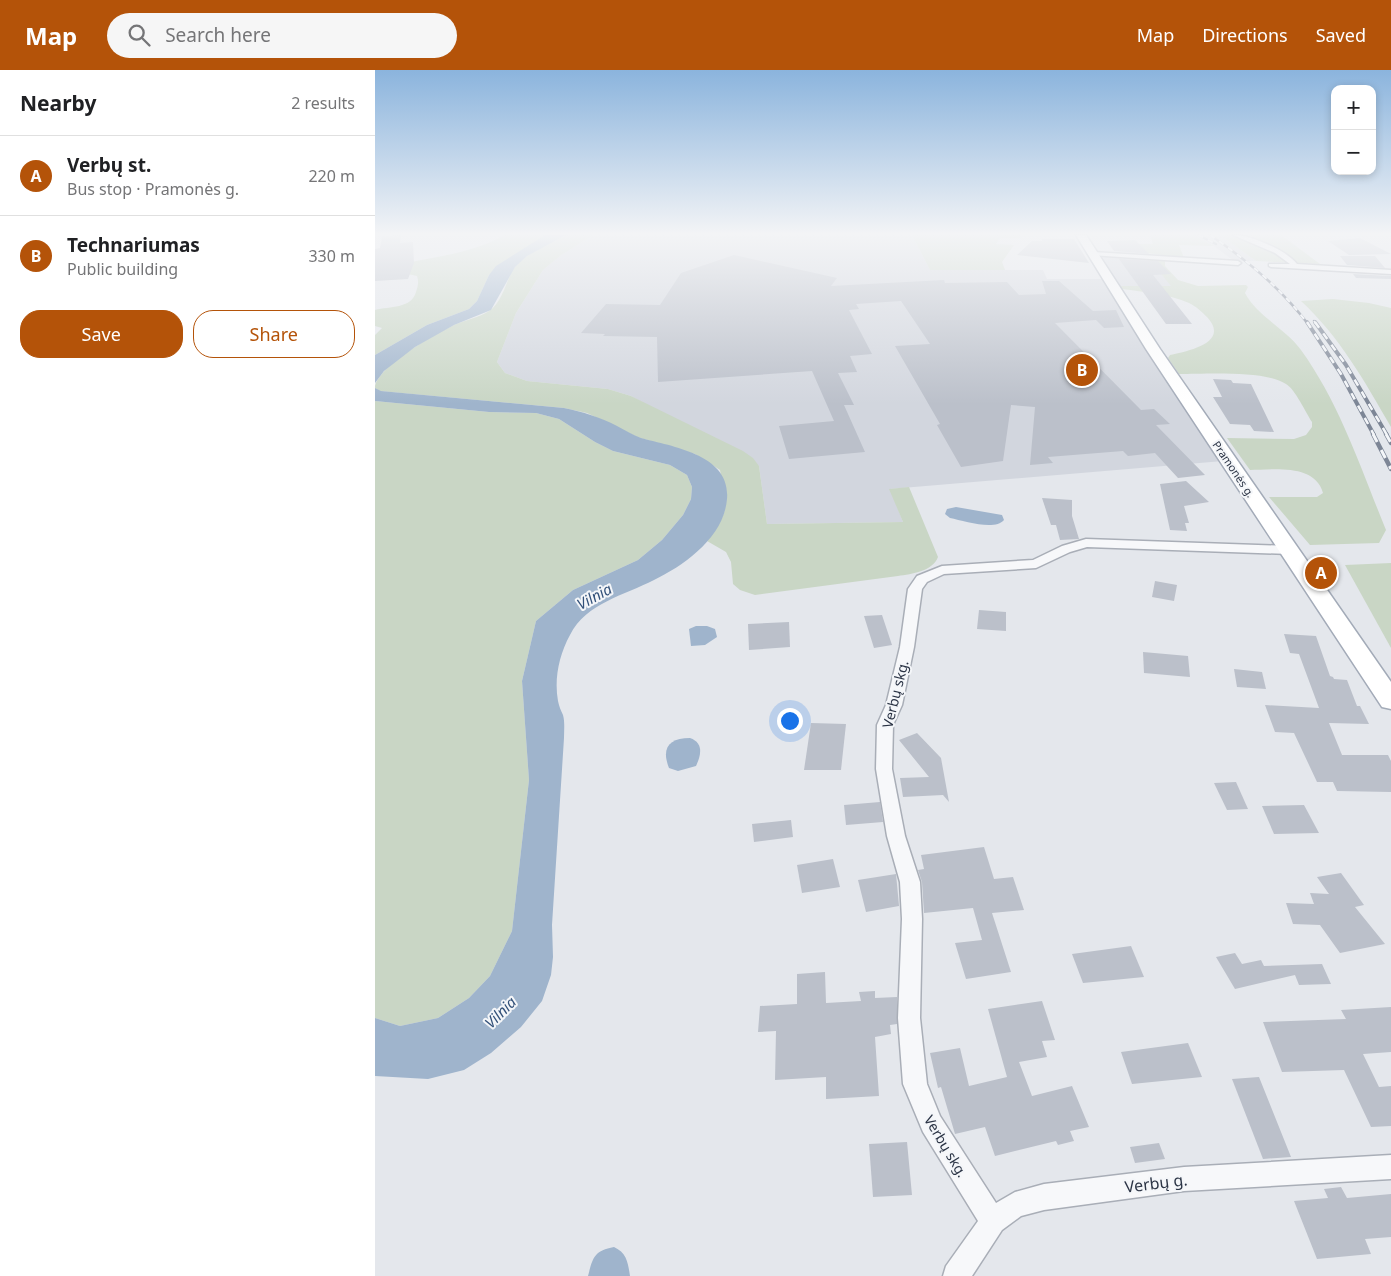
<!DOCTYPE html>
<meta charset="utf-8">
<style>
body{margin:0;font-family:"Noto Sans",sans-serif;background:#f6f6f6;color:#202124}
.controls{position:absolute;right:15px;top:15px;display:grid;overflow:hidden;border-radius:10px;box-shadow:0 2px 8px #0003}
.controls button{width:45px;height:45px;display:grid;place-items:center;padding:0;border:0;border-bottom:1px solid #e0e0e0;background:#fff;color:#202124;font:25px sans-serif}
.you{position:absolute;left:414px;top:650px;width:18px;height:18px;margin:-12px;border:4px solid #fff;border-radius:50%;background:#1a73e8;box-shadow:0 0 0 8px #1a73e833}
.badge{display:grid;place-items:center;width:32px;height:32px;border-radius:50%;background:#b45309;color:#fff;font-size:16px;font-weight:700}
.pin{position:absolute;translate:-50% -50%;border:2px solid #fff;box-shadow:0 1px 5px #0006}
.list{margin:0;padding:0;list-style:none}
h2{display:flex;justify-content:space-between;align-items:center;height:65px;margin:0;padding:0 20px;font-size:21px}
h2 small{font-size:16px;font-weight:400;color:#757577}
.list li{display:grid;grid-template-columns:32px 1fr auto;gap:15px;align-items:center;box-sizing:border-box;height:80px;padding:0 20px;border-top:1px solid #e0e0e0}
.list b{display:block;font-size:19px;white-space:nowrap}
.list p{margin:0;font-size:16px;white-space:nowrap;color:#757577}
.list em{font-size:16px;font-style:normal;color:#757577}
.actions{display:flex;gap:10px;padding:15px 20px}
.actions a{flex:1;padding:11px 0;border:1px solid #b45309;border-radius:20px;text-align:center;font-size:18px;color:#b45309}
.actions .main{background:#b45309;color:#fff}
.icon{flex:none;width:28px;height:28px;fill:none;stroke:currentColor;stroke-width:2;stroke-linecap:round;stroke-linejoin:round}
.map{position:relative;flex:none;width:1016px;height:1206px;overflow:hidden}
header{display:flex;align-items:center;gap:30px;box-sizing:border-box;height:70px;padding:0 25px;background:#b45309;color:#fff}
header strong{font-size:24px}
nav{display:flex;gap:28px;margin-inline-start:auto;font-size:18px}
.search{width:350px;height:45px;background:#f6f6f6;display:flex;align-items:center;gap:12px;box-sizing:border-box;padding:0 18px;border-radius:28px;color:#757577;font-size:19px}
main{display:flex}
aside{flex:1;background:#fff}
.map>svg:first-child{display:block}
.built{fill:#d2d6de}
.green{fill:#c9d6c5}
.water{fill:#9fb4cc}
.building{fill:#bbc0ca}
.lines{fill:none;stroke-linecap:round;stroke-linejoin:round}
.street-casing{stroke:#a9aeb7;stroke-width:3}
.primary-casing{stroke:#a3abb8;stroke-width:3}
.street{fill:#f7f8fa;fill-rule:evenodd}
.primary{fill:#fff;fill-rule:evenodd}
.rail-far2-casing{stroke:#7d8696;stroke-width:2.5}
.rail-far1-casing{stroke:#7d8696;stroke-width:4}
.rail-casing{stroke:#7d8696;stroke-width:4.5}
.rail-far2{stroke:#f4f6f9;stroke-width:2;stroke-dasharray:5.5;stroke-linecap:butt}
.rail-far1{stroke:#f4f6f9;stroke-width:2.5;stroke-dasharray:7;stroke-linecap:butt}
.rail{stroke:#f4f6f9;stroke-width:3;stroke-dasharray:9;stroke-linecap:butt}
.labels{text-anchor:middle;dominant-baseline:central;stroke-width:4;stroke-linejoin:round;paint-order:stroke}
.far-street-label{font-size:11px;fill:#2b3445;stroke:#f4f6f9}
.street-label{font-size:14px;fill:#2b3445;stroke:#f4f6f9}
.water-label{font-size:15px;font-style:italic;fill:#34527a;stroke:#f4f6f9}
.near-street-label{font-size:16px;fill:#2b3445;stroke:#f4f6f9}
</style>
<header>
<strong>Map</strong>
<div class="search"><svg class="icon" aria-label="search" viewBox="0 0 24 24"><circle cx="10" cy="10" r="6"/><path d="M15 15l6 6"/></svg>Search here</div>
<nav><a>Map</a><a>Directions</a><a>Saved</a></nav>
</header>
<main>
<aside>
<h2>Nearby<small>2 results</small></h2>
<ul class="list">
<li><span class="badge">A</span><div><b>Verbų st.</b><p>Bus stop · Pramonės g.</p></div><em>220 m</em></li>
<li><span class="badge">B</span><div><b>Technariumas</b><p>Public building</p></div><em>330 m</em></li>
</ul>
<div class="actions"><a class="main">Save</a><a>Share</a></div>
</aside>
<div class="map">
<svg width="1016" height="1206" viewBox="0 0 1016 1206">
<rect width="100%" height="100%" fill="#e4e7ec"/>
<g class="built">
<polygon points="218,165 537,165 555,200 668,200 672,209 728,209 848,391 515,419 528,452 392,454 384,396 256,326 233,319 152,311 130,303 122,292 141,243 168,200 185,186"/>
<polygon points="818,165 845,165 881,191 859,191 839,176"/>
<polygon points="735,186 774,189 797,216 745,216 726,188"/>
</g>
<g class="green">
<path d="M129,165H170L114,205L102,231L94,239L52,255L0,285V265L7,258L0,256V240C15,236 36,239 41,222C43,216 44,212 42,206L6,198C43,189 97,185 129,165Z"/>
<path d="M191,165H218L185,186L168,200L141,243L122,292L130,303L152,311L233,319L256,326L368,381L378,388L384,396L392,454L528,452L514,419L534,417L563,487C558,501 537,504 523,506L380,525L365,520L358,514L356,492L351,482L332,471C356,439 352,436 345,400L320,384L262,367L212,343L189,338L5,321L0,318C1,297 60,264 79,255C90,250 103,248 114,241C128,232 131,210 139,198C150,183 175,174 191,165Z"/>
<polygon points="537,165 647,165 645,168 625,168 621,174 639,175 627,192 630,200 555,200"/>
<polygon points="775,165 818,165 839,176 804,175 809,188 772,183 742,174 778,174"/>
<polygon points="845,165 906,165 945,194 881,191"/>
<path d="M774,189H790V196L803,210L823,216L871,215L873,217L870,223C882,246 911,259 926,280C965,334 986,399 1011,460L1004,473L935,475L894,427H942L948,423C940,393 897,400 875,400L852,368L919,369L931,365L937,357V352C931,343 920,319 911,314C891,300 830,304 804,304L793,288L795,285C812,281 856,273 832,247C827,242 822,237 814,233C794,224 769,222 747,219L745,216H796Z"/>
<path d="M958,229L994,233L1016,238V357C990,312 965,267 926,231Z"/>
<polygon points="0,331 114,342 161,343 184,349 220,372 238,381 295,395 312,405 317,417 316,429 308,445 287,470 263,490 198,520 161,551 147,611 154,710 137,861 115,906 94,928 63,948 25,956 0,948"/>
<polygon points="1016,493 1016,578 970,495"/>
</g>
<g class="water">
<polygon points="170,165 191,165 152,186 140,197 116,240 79,255 40,277 9,301 0,313 0,285 52,255 94,239 102,231 114,205 121,196"/>
<path d="M0,318L6,321L189,338C208,342 225,347 242,356C250,360 258,365 266,368C299,377 356,385 352,429C349,467 310,495 279,510C250,525 211,533 195,565C184,585 179,609 183,631C184,636 186,641 188,645C190,652 189,661 189,668L177,855L178,887L176,905L167,931L146,957L116,983L89,1000L53,1009L0,1006V948L25,956L63,948L94,928L115,906L137,861L154,710L147,611L161,551L198,520L263,490L287,470L308,445L316,429L317,417L312,405L295,395L238,381L220,372L184,349L161,343L114,342L0,331Z"/>
<path d="M581,437L627,445L629,450C620,461 589,451 575,448L570,444L572,439Z"/>
<polygon points="321,556 332,556 340,559 342,567 330,575 316,576 314,559"/>
<path d="M315,668C329,673 326,685 321,696L303,701L294,698C286,678 294,668 315,668Z"/>
<path d="M239,1177C252,1183 253,1193 255,1206H213C218,1187 219,1181 239,1177Z"/>
</g>
<g class="building">
<polygon points="26,165 25,173 38,172 39,193 33,209 0,211 0,179 5,178 7,166"/>
<polygon points="985,168 1016,184 974,185 953,171"/>
<polygon points="667,169 699,169 714,193 642,185 657,171 667,171"/>
<polygon points="760,170 774,184 739,181 732,171"/>
<polygon points="359,185 462,208 456,216 569,210 570,213 632,212 644,225 671,224 667,211 684,211 718,241 741,240 749,257 729,258 721,250 680,253 766,340 779,339 795,354 781,355 830,405 803,408 780,383 753,386 748,381 673,387 678,393 655,395 660,337 636,335 628,391 586,397 562,355 565,354 520,276 555,274 526,231 481,234 484,239 474,240 497,284 475,286 482,302 463,303 479,335 469,335 490,382 414,389 404,356 459,351 437,301 283,312 282,267 228,266 230,264 206,263 231,234 285,235 306,203"/>
<polygon points="965,186 1000,186 1010,198 972,195"/>
<polygon points="744,189 783,191 796,204 778,205 817,254 791,254"/>
<polygon points="978,204 1016,206 1016,209 981,208"/>
<polygon points="838,309 856,310 858,313 876,314 899,362 879,361 875,355 855,354 838,327 847,327"/>
<polygon points="811,411 834,432 809,436 814,453 810,453 812,461 795,460 785,414"/>
<polygon points="667,428 697,430 697,446 704,469 685,470 681,455 676,455"/>
<polygon points="780,511 802,515 799,531 777,527"/>
<polygon points="604,540 631,542 631,561 602,559"/>
<polygon points="507,545 517,575 499,578 489,546"/>
<polygon points="414,552 415,577 374,580 373,554"/>
<polygon points="909,564 941,566 955,606 958,607 959,609 972,610 982,636 985,636 994,654 954,653 967,685 1013,685 1016,691 1016,722 962,721 958,712 942,712 919,663 900,662 890,635 944,638 924,584 915,583"/>
<polygon points="768,582 813,586 815,607 769,603"/>
<polygon points="859,599 887,602 891,619 862,617"/>
<polygon points="436,653 471,654 466,700 429,700"/>
<polygon points="542,663 566,688 574,732 568,725 528,727 525,708 554,707 524,670"/>
<polygon points="861,712 873,739 852,740 839,713"/>
<polygon points="505,732 508,752 471,755 469,735"/>
<polygon points="929,735 944,763 899,764 887,736"/>
<polygon points="416,750 418,767 379,772 377,754"/>
<polygon points="609,777 619,809 638,807 649,840 617,843 636,902 591,909 580,873 607,870 598,838 549,843 547,812 543,800 549,799 546,785"/>
<polygon points="458,789 465,817 427,823 422,795"/>
<polygon points="966,803 989,835 980,837 1010,874 965,883 945,855 918,854 911,833 939,834 935,823 954,824 942,807"/>
<polygon points="521,804 524,836 491,842 483,810"/>
<polygon points="756,876 769,907 708,913 697,884"/>
<polygon points="860,883 867,894 886,890 889,896 947,894 956,914 924,915 920,905 860,919 841,887"/>
<polygon points="450,902 451,933 486,931 484,922 500,921 500,928 522,927 522,954 515,955 516,964 500,967 504,1026 451,1029 451,1007 400,1010 401,961 383,962 385,936 422,934 422,904"/>
<polygon points="667,931 680,970 667,971 672,987 644,992 657,1026 697,1016 714,1057 695,1061 699,1071 683,1075 681,1071 620,1086 610,1057 580,1064 566,1017 563,1018 555,983 585,978 594,1016 632,1007 613,939"/>
<polygon points="1016,937 1016,982 988,984 1004,1017 1016,1016 1016,1056 996,1057 969,1000 907,1002 888,952 971,949 966,940"/>
<polygon points="813,973 827,1007 757,1014 746,982"/>
<polygon points="884,1007 916,1087 888,1089 857,1009"/>
<polygon points="532,1072 537,1125 498,1127 494,1074"/>
<polygon points="784,1073 790,1089 760,1093 755,1077"/>
<polygon points="966,1117 972,1128 1016,1124 1016,1167 990,1169 996,1184 942,1189 919,1131 953,1128 949,1119"/>
</g>
<g class="lines">
<defs>
<g id="street">
<path d="M858,165C876,165 911,180 922,194L1016,200V204L896,197L894,196V194H915L900,183Z"/>
<polygon points="718,182 863,191 866,193 863,195 716,185 715,184"/>
<polygon points="711,469 914,476 920,480 914,484 712,477 695,482 661,498 569,504 552,512 547,519 539,577 527,635 518,655 517,699 530,766 545,812 547,849 545,948 552,1014 565,1046 621,1133 640,1122 669,1114 809,1097 1016,1085 1016,1109 809,1121 669,1140 646,1146 627,1160 597,1206 568,1206 571,1196 603,1151 548,1062 528,1014 523,948 527,849 525,812 512,766 501,699 502,655 511,635 525,577 533,519 542,506 567,496 658,490 687,476"/>
</g>
<polygon id="primary" points="701,165 711,165 785,279 1016,612 1016,639 1007,637 771,279"/>
</defs>
<use href="#street" class="street-casing"/>
<use href="#primary" class="primary-casing"/>
<use href="#street" class="street"/>
<use href="#primary" class="primary"/>
<defs>
<g id="rail-far2">
<polyline points="823,165 841,174"/>
<path d="M835,165C872,190 906,218 933,254"/>
<polyline points="939,251 941,254"/>
</g>
<g id="rail-far1">
<polyline points="932,252 966,304 999,365"/>
<polyline points="940,252 971,295 1012,365"/>
</g>
<g id="rail">
<polyline points="998,364 1016,399"/>
<polyline points="1011,364 1016,373"/>
</g>
</defs>
<use href="#rail-far2" class="rail-far2-casing"/>
<use href="#rail-far1" class="rail-far1-casing"/>
<use href="#rail" class="rail-casing"/>
<use href="#rail-far2" class="rail-far2"/>
<use href="#rail-far1" class="rail-far1"/>
<use href="#rail" class="rail"/>
</g>
<linearGradient id="sky" x2="0" y2="1"><stop stop-color="#8bb4dd"/><stop offset="0.49" stop-color="#f3f4f6"/><stop offset="1" stop-color="#f3f4f6" stop-opacity="0"/></linearGradient>
<rect width="1016" height="334" fill="url(#sky)"/>
<g class="labels">
<g class="far-street-label">
<text transform="translate(859 399) rotate(56)">Pramonės g.</text>
</g>
<g class="street-label">
<text transform="translate(520 624) rotate(-76)">Verbų skg.</text>
<text transform="translate(571 1076) rotate(59)">Verbų skg.</text>
</g>
<g class="water-label">
<text transform="translate(219 526) rotate(-29)">Vilnia</text>
<text transform="translate(125 942) rotate(-45)">Vilnia</text>
</g>
<g class="near-street-label">
<text transform="translate(781 1113) rotate(-7)">Verbų g.</text>
</g>
</g>
</svg>
<div class="controls">
<button>+</button>
<button>−</button>
</div>
<div class="you"></div>
<div class="pin badge" style="left:946px;top:503px">A</div>
<div class="pin badge" style="left:707px;top:300px">B</div>
</div>
</main>
